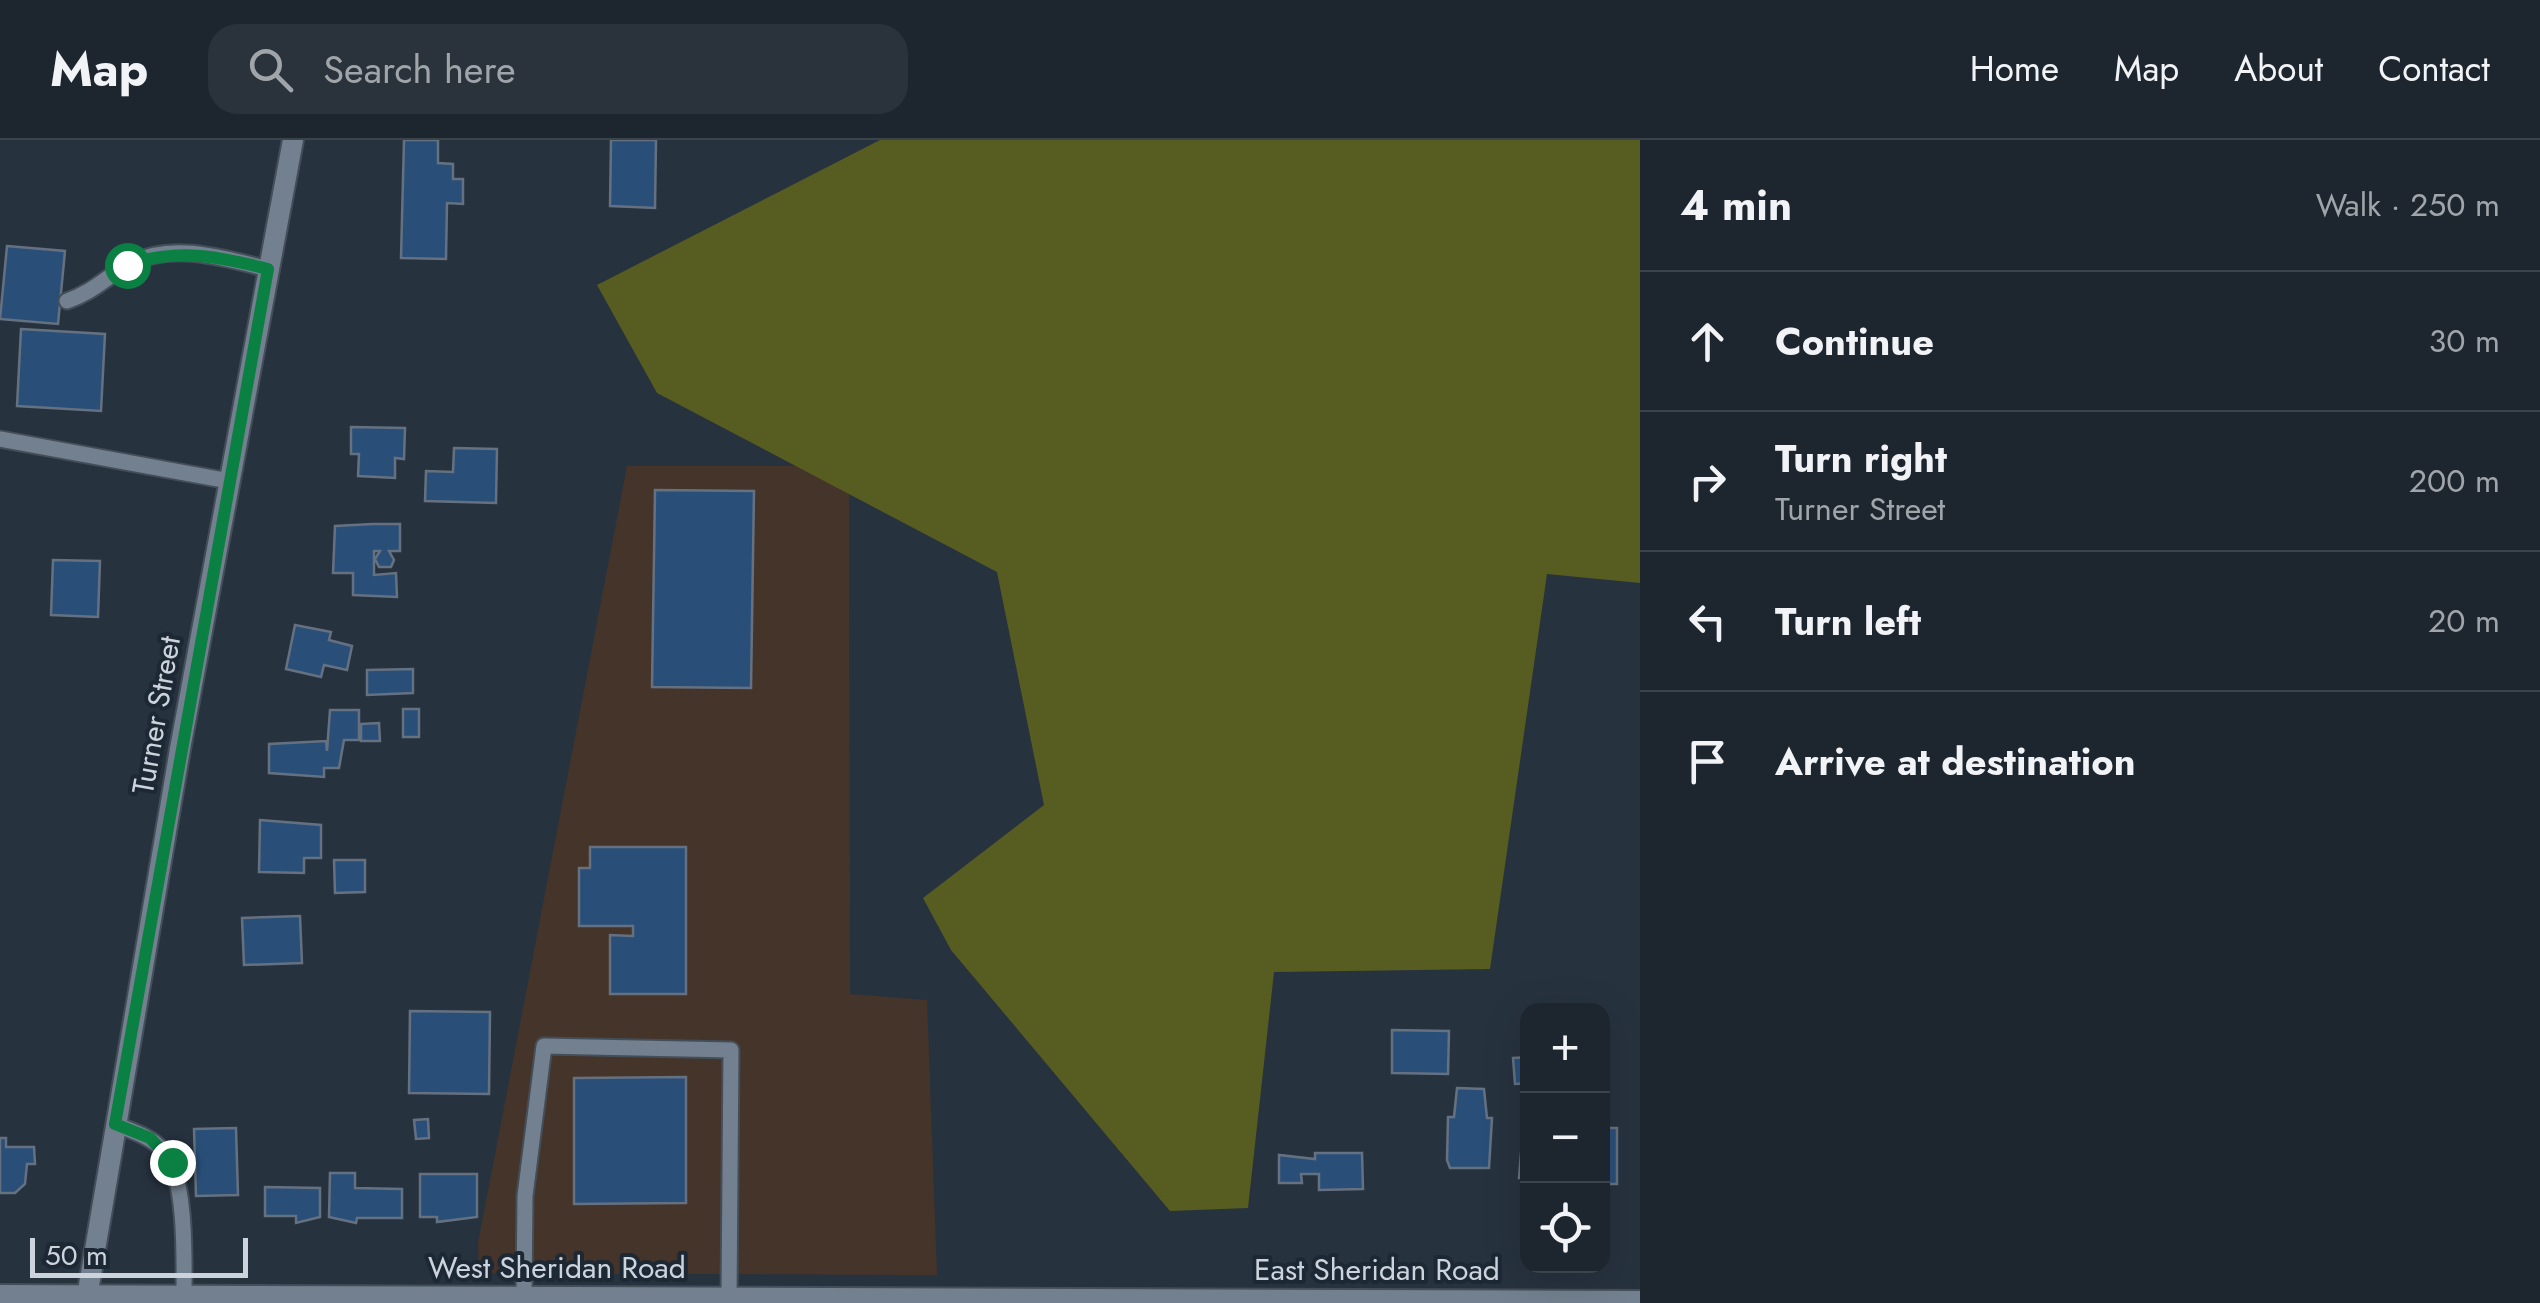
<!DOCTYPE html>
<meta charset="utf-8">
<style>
body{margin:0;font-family:Jost,sans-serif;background:#2a323b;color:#f1f3f6}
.controls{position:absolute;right:30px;bottom:30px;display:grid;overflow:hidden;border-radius:20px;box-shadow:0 10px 40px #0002}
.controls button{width:90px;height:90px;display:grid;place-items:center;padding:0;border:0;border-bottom:2px solid #3b434b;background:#1d262f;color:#f1f3f6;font:50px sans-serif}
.scale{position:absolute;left:30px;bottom:25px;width:218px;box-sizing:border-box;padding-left:10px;border:5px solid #ccd3dc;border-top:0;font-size:28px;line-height:35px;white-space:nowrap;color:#ccd3dc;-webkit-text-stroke:8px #1d2835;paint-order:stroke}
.stop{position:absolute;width:30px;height:30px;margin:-22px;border:8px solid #0b8043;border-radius:50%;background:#fff}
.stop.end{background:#0b8043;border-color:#fff;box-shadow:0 2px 10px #0008}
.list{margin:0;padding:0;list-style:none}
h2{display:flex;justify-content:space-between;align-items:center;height:130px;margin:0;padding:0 40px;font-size:42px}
h2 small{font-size:32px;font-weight:400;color:#a0a5aa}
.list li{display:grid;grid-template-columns:65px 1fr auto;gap:30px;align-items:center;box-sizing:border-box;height:140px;padding:0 40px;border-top:2px solid #3b434b}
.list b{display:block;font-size:38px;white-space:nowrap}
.list p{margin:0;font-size:32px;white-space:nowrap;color:#a0a5aa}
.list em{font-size:32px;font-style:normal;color:#a0a5aa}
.icon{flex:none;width:55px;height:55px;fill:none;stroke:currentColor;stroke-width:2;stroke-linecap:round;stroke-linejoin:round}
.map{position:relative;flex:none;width:1640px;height:1163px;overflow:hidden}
header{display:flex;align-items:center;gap:60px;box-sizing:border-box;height:140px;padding:0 50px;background:#1d262f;border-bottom:2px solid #3b434b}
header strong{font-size:48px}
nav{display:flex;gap:55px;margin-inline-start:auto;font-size:35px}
.search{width:700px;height:90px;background:#2a323b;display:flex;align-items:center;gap:25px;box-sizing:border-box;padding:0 35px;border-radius:30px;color:#a0a5aa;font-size:38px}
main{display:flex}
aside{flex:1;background:#1d262f}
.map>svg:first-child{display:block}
.industrial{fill:#45342a}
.forest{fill:#575d20}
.building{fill:#294f79;stroke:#657180;stroke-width:2.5}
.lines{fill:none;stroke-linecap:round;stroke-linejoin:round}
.service-casing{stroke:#444e59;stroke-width:19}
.tertiary-casing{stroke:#444e59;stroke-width:24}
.service{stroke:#73808f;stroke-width:15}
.tertiary{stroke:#73808f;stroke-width:20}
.route{stroke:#0b8043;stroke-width:12}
.labels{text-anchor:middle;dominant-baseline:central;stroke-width:8;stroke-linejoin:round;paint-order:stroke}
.street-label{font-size:30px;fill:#ccd3dc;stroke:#1d2835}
</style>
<header>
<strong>Map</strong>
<div class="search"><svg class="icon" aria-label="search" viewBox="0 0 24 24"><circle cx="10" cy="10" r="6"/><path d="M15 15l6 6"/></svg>Search here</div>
<nav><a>Home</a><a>Map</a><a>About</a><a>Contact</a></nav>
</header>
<main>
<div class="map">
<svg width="1640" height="1163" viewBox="0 0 1640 1163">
<rect width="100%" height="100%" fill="#27323f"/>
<polygon class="industrial" points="627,326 849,326 850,854 927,860 937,1135 479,1133 478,1103"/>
<polygon class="forest" points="880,0 1640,0 1640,443 1547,434 1490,829 1274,832 1248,1068 1170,1071 951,810 923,758 1044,665 997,432 657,253 597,145"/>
<g class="building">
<polygon points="404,0 438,0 438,23 453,24 453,39 463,39 463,64 447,63 446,119 401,118"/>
<polygon points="611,0 656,0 655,68 610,66"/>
<polygon points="7,106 65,111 58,184 0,179"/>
<polygon points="21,189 105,194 101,271 17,266"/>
<polygon points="351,287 405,288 404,319 395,318 395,338 358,336 359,314 351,314"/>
<polygon points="454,308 497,309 496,363 425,361 426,331 453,332"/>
<polygon points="655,350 754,351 751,548 652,547"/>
<polygon points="373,384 400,384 400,411 389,411 394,420 391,427 379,427 375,419 380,411 374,411 374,435 396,433 397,457 353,455 353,433 333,433 335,386"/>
<polygon points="53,420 100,421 98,477 51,475"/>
<polygon points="295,485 331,492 329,500 352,506 347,530 324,525 321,537 286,529"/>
<polygon points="413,529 413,553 367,555 367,530"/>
<rect x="403" y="569" width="16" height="28"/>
<polygon points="330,570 359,570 359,600 344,600 339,628 324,628 324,637 269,633 269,604 326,601 327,611"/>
<polygon points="379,583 380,601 361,601 361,584"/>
<polygon points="260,680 321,685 321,718 304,718 304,733 259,732"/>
<polygon points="590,707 686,707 686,854 610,854 610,795 633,796 633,786 579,786 579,728 590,728"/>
<polygon points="334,720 365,720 365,752 335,753"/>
<polygon points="300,776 302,823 244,825 242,778"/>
<polygon points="410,871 490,872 489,954 409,953"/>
<polygon points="1392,890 1449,891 1448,934 1392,933"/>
<polygon points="1528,917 1528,943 1515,944 1513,918"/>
<polygon points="686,937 686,1063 574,1064 574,938"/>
<polygon points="1457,948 1484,949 1487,978 1492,978 1489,1028 1450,1028 1447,1020 1448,977 1454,977"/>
<polygon points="1524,976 1528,976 1528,1038 1519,1038"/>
<polygon points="428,979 429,998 416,999 414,980"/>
<polygon points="236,988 238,1055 196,1056 194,989"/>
<rect x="1602" y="988" width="15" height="56"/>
<polygon points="0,998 6,998 6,1007 34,1007 35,1024 27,1024 25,1044 15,1053 0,1053"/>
<polygon points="1315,1013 1362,1013 1363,1049 1319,1050 1319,1034 1301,1034 1302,1043 1279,1043 1279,1015 1315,1019"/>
<polygon points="330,1033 355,1033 355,1048 402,1049 402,1078 357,1078 356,1083 329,1077"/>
<polygon points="420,1034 477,1034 477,1077 437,1082 437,1077 420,1077"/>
<polygon points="265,1047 320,1048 320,1077 296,1083 296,1076 265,1076"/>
</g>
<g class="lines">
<defs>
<g id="service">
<path d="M67,161C95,151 106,137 128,125C171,101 224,118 268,129"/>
<polyline points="0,299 229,341"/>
<path d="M115,984C132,991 150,996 163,1010C187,1035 184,1121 184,1156"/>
<polyline points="524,1157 525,1056 544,906 731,910 729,1157"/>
</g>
<g id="tertiary">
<polyline points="0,1155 1640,1161"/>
<polyline points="86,1163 180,609 293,0"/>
</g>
</defs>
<use href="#service" class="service-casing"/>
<use href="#tertiary" class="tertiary-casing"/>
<use href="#service" class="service"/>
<use href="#tertiary" class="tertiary"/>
</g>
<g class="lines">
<path class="route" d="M127,125C177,108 217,116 268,129L115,984L150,998L172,1022"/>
</g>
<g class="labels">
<g class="street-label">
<text transform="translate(156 575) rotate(-80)">Turner Street</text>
<text x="557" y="1127">West Sheridan Road</text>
<text x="1377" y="1129">East Sheridan Road</text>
</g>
</g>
</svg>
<div class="controls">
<button>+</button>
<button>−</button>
<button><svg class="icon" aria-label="locate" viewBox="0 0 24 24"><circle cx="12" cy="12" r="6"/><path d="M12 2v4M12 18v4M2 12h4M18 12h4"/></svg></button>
</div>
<div class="scale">50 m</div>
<div class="stop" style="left:127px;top:125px"></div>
<div class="stop end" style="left:172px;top:1022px"></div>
</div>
<aside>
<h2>4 min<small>Walk · 250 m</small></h2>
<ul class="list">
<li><svg class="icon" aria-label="ahead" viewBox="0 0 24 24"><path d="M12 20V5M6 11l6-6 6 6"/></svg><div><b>Continue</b></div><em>30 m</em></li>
<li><svg class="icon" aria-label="right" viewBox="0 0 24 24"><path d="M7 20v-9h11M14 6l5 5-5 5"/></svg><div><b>Turn right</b><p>Turner Street</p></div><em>200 m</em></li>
<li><svg class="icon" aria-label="left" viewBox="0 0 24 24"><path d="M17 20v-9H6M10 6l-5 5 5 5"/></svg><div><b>Turn left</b></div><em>20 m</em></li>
<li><svg class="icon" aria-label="arrive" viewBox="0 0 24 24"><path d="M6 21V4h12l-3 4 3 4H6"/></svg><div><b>Arrive at destination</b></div></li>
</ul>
</aside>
</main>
